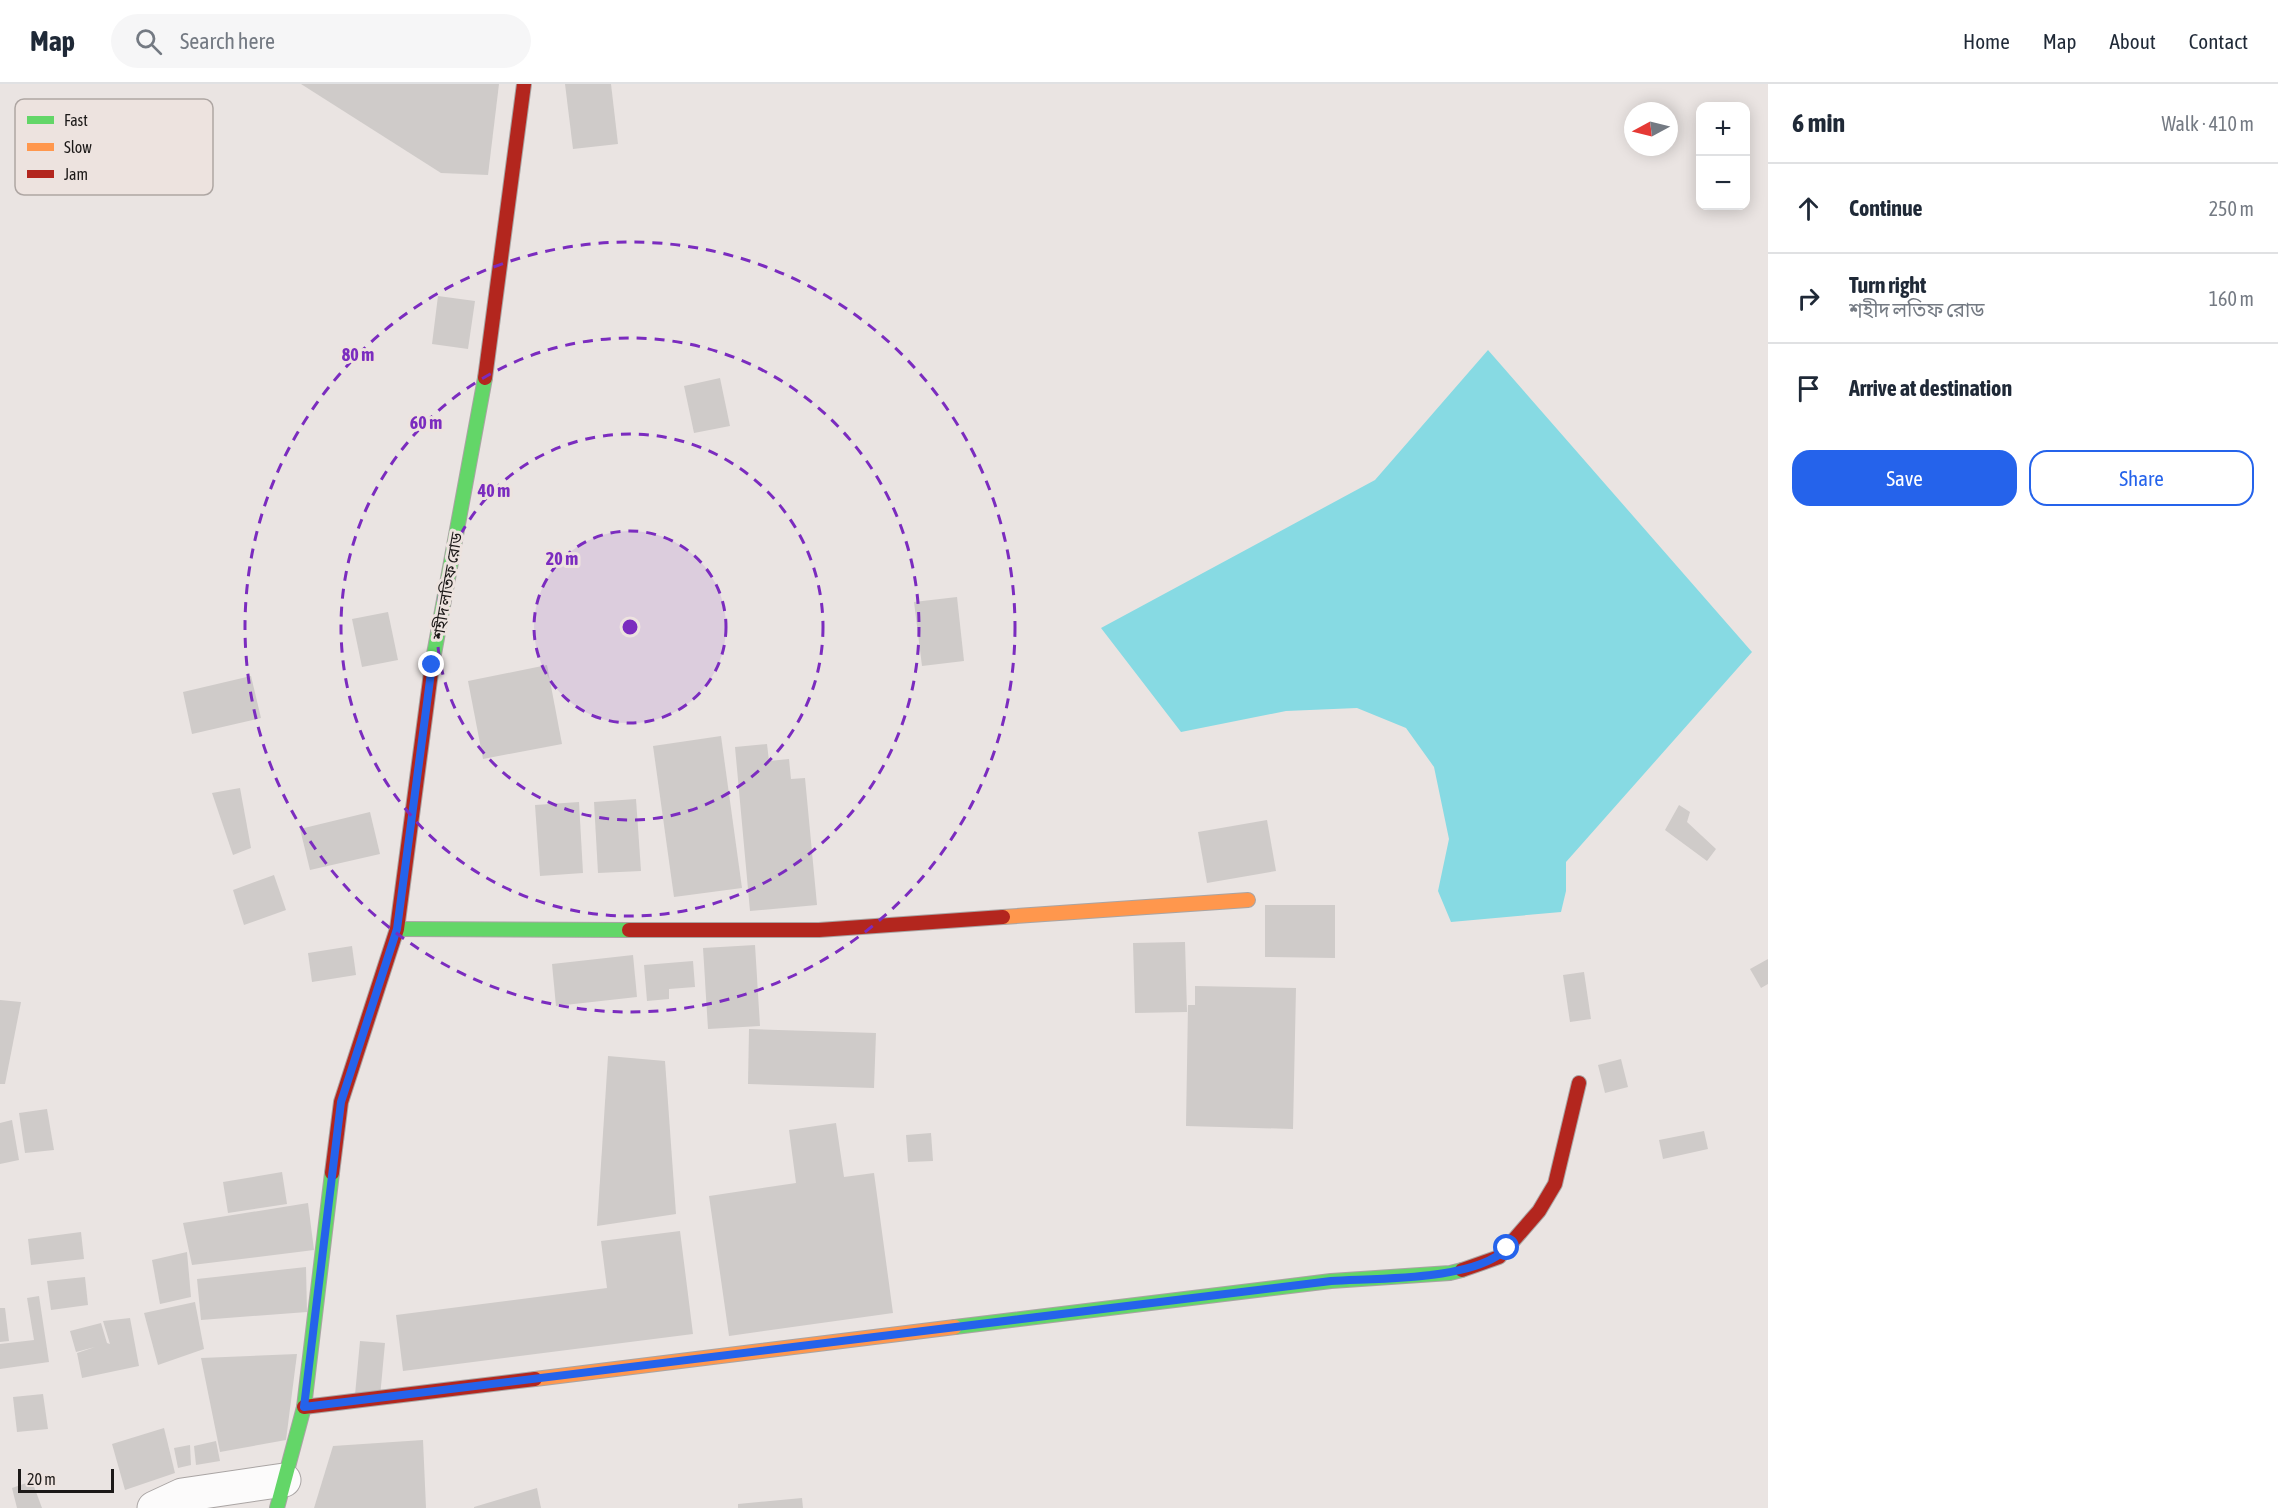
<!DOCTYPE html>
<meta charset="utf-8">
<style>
body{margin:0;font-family:"Asap Condensed","Noto Sans Bengali",sans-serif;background:#f6f6f7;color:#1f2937}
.controls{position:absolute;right:18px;top:18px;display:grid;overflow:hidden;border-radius:12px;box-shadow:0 3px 15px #0003}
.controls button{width:54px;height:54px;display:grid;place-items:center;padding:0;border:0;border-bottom:2px solid #e0e1e3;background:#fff;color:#1f2937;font:30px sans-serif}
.compass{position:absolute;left:1624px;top:18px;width:54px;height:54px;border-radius:50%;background:#fff;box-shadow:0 3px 15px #0003;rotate:263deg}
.scale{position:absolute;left:18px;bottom:15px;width:96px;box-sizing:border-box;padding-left:6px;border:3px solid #1c1918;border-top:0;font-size:16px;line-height:21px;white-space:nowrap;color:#1c1918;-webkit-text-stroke:4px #ede3df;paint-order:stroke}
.stop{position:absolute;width:18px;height:18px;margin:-14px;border:4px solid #2563eb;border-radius:50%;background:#fff}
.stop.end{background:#2563eb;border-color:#fff;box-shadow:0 2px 6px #0008}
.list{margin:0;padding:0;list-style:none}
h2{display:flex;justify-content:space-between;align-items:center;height:78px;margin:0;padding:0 24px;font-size:26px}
h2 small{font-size:20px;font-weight:400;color:#747a83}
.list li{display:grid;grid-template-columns:39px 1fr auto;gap:18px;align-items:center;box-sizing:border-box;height:90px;padding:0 24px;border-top:2px solid #e0e1e3}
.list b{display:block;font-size:22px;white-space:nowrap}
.list p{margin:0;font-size:20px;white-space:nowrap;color:#747a83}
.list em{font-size:20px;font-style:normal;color:#747a83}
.actions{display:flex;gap:12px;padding:18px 24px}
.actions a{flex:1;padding:14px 0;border:2px solid #2563eb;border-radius:18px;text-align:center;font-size:21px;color:#2563eb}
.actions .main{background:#2563eb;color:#fff}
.icon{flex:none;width:33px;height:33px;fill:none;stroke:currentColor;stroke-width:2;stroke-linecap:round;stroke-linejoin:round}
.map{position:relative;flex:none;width:1768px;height:1424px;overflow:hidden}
header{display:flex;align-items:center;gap:36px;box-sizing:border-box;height:84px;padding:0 30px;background:#fff;border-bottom:2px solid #e0e1e3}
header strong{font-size:28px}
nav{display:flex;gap:33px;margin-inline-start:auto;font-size:21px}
.search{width:420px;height:54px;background:#f6f6f7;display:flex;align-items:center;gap:15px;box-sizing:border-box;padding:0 21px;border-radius:33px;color:#747a83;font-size:22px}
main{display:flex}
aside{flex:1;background:#fff}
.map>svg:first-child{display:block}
.water{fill:#87dae3}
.building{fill:#cfcbc9}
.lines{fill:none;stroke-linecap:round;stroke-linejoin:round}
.street-casing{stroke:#a9a4a3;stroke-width:35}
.fast-casing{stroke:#a9a4a3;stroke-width:16}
.slow-casing{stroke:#a9a4a3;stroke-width:16}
.jam-casing{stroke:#a9a4a3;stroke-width:16}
.street{stroke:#fcfbfb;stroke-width:33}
.fast{stroke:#63d668;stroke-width:14}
.slow{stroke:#ff974d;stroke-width:14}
.jam{stroke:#b3261e;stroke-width:14}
.route{stroke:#2563eb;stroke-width:8}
.ring{fill:none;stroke:#7b2cbf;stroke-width:3;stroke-dasharray:10 8}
.labels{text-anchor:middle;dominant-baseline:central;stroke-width:6;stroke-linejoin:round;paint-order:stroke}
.street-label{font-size:16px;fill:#1c1918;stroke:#ede3df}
.key{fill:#ede3df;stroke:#aea6a3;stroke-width:1.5}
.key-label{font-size:16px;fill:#1c1918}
.centre{fill:#7b2cbf;stroke:#ede3df;stroke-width:3}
.ring-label{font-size:18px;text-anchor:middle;font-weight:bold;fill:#7b2cbf;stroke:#ede3df;stroke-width:6;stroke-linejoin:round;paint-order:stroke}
</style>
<header>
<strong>Map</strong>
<div class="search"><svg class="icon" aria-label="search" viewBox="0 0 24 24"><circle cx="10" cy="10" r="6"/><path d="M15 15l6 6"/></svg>Search here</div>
<nav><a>Home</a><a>Map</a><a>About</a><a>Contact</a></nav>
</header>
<main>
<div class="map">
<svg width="1768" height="1424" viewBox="0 0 1768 1424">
<rect width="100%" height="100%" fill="#eae4e2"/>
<polygon class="water" points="1488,266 1752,568 1566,778 1566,807 1561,828 1451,838 1438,807 1449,755 1434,683 1406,644 1357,624 1286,627 1181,648 1101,544 1375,396"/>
<g class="building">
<polygon points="301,0 499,0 488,91 441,89"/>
<polygon points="565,0 611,0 618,60 573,65"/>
<polygon points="438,212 475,217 468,265 432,260"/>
<polygon points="720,294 730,342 694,349 684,302"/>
<polygon points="957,513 964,577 922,582 914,518"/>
<polygon points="388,528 398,576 362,583 352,535"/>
<polygon points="547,581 562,660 483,675 468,597"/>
<polygon points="251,592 261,634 192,650 183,608"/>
<polygon points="721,652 742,804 674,813 653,662"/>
<polygon points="767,660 769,677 789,675 791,695 805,694 817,821 750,827 735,663"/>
<polygon points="240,704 251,764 233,771 212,709"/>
<polygon points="636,715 641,787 598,789 594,718"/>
<polygon points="579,718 583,789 540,792 535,721"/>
<polygon points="1679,721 1690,728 1687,738 1716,765 1707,777 1665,746"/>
<polygon points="370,728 380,770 310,786 300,745"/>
<polygon points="1267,736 1276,787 1207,799 1198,748"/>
<polygon points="274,791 286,826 244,841 233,806"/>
<polygon points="1265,821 1335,821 1335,874 1265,873"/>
<polygon points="1185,858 1187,928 1135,929 1133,859"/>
<polygon points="755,861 760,942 708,945 703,864"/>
<polygon points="352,862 356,891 312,898 308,869"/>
<polygon points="633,871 637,913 556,922 552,880"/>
<polygon points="1768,875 1768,900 1761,904 1750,885"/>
<polygon points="693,877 695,903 669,905 669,915 647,917 644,881"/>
<polygon points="1584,888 1591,935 1570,938 1563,891"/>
<polygon points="1195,902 1296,904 1293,1045 1186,1042 1188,921 1195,921"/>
<polygon points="0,916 21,918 5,1000 0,1000"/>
<polygon points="749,945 876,949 874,1004 748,1000"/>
<polygon points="608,972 665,977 676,1130 597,1142"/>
<polygon points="1621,975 1628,1003 1605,1009 1598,981"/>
<polygon points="47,1025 54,1066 25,1069 19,1029"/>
<polygon points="12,1036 19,1076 0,1080 0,1039"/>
<polygon points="836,1039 844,1093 874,1089 893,1229 729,1252 709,1112 796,1099 789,1046"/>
<polygon points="1704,1047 1708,1065 1663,1075 1659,1056"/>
<polygon points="931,1049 933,1077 908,1078 906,1051"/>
<polygon points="282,1088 287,1120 228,1129 223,1098"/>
<polygon points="308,1119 314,1166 192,1181 183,1139"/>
<polygon points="680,1147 693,1250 403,1287 396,1231 607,1204 601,1157"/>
<polygon points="81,1148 84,1175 31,1181 28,1155"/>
<polygon points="187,1168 191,1213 160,1220 152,1176"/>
<polygon points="306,1183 307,1228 201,1236 197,1195"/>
<polygon points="85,1193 88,1221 51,1226 47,1197"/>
<polygon points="39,1212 49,1278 0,1285 0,1260 34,1256 27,1214"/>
<polygon points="195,1218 204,1265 158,1281 144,1229"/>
<polygon points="0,1224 5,1224 9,1257 0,1258"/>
<polygon points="130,1234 139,1282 82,1294 77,1269 95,1263 76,1268 70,1247 101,1239 107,1259 110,1260 103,1237"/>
<polygon points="360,1257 385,1259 380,1313 355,1311"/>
<polygon points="297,1270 286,1356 220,1368 201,1274"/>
<polygon points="43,1310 48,1345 17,1348 13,1313"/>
<polygon points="164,1344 175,1389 125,1406 112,1360"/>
<polygon points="423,1356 426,1424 314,1424 333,1362"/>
<polygon points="216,1357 220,1377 196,1381 194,1362"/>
<polygon points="190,1361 191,1381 178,1384 174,1364"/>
<polygon points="32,1397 42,1424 17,1424 12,1404"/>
<polygon points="537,1404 541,1424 474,1424 474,1423"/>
<polygon points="802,1414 803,1424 738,1424 738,1420"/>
</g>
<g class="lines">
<defs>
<polyline id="street" points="154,1424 182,1411 284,1396"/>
<g id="fast">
<polyline points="432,581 485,294"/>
<polyline points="397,845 629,846"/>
<polyline points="955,1243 1331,1197 1450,1189 1462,1186"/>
<polyline points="277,1424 304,1323 332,1089"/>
</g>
<g id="slow">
<polyline points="1003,833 1248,816"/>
<polyline points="535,1295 955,1243"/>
</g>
<g id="jam">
<polyline points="485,294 524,0"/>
<polyline points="629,846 819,846 1003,833"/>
<polyline points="332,1089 341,1018 397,845 432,581"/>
<polyline points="1462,1186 1499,1173 1539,1127 1555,1100 1579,999"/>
<polyline points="304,1323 535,1295"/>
</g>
</defs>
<use href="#street" class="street-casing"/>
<use href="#fast" class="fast-casing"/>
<use href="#slow" class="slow-casing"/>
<use href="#jam" class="jam-casing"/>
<use href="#street" class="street"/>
<use href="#fast" class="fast"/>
<use href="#slow" class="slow"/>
<use href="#jam" class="jam"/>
</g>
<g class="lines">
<path class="route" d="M432,581L397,845L341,1018L304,1323L1331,1197C1377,1194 1476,1197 1507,1164"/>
</g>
<circle cx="630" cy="543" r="96" fill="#7b2cbf" fill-opacity=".12"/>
<g class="ring">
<circle cx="630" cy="543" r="96"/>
<circle cx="630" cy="543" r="193"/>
<circle cx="630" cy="543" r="289"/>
<circle cx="630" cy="543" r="385"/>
</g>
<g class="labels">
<g class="street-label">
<text transform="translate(447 502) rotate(-80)">শহীদ লতিফ রোড</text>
</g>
</g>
<rect x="15" y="15" width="198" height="96" rx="9" class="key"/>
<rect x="27" y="32" width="27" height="8" fill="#63d668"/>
<rect x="27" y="59" width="27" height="8" fill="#ff974d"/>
<rect x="27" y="86" width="27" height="8" fill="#b3261e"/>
<g class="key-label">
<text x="64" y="42">Fast</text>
<text x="64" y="69">Slow</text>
<text x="64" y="96">Jam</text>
</g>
<circle cx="630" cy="543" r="9" class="centre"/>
<g class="ring-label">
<text x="358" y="277">80 m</text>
<text x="426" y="345">60 m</text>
<text x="494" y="413">40 m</text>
<text x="562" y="481">20 m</text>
</g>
</svg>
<div class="controls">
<button>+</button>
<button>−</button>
</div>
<svg class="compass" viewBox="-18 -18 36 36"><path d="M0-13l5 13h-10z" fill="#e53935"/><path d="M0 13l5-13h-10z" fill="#747a83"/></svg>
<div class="scale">20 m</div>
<div class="stop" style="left:1507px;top:1164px"></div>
<div class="stop end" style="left:432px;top:581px"></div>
</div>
<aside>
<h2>6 min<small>Walk · 410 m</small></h2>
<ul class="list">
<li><svg class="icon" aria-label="ahead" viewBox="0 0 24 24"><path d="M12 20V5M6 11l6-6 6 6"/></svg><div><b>Continue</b></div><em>250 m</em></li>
<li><svg class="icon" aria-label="right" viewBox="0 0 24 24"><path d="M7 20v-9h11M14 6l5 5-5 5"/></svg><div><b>Turn right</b><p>শহীদ লতিফ রোড</p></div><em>160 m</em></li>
<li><svg class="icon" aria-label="arrive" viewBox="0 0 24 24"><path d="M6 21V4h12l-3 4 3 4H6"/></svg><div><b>Arrive at destination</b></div></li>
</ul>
<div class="actions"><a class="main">Save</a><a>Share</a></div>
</aside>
</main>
